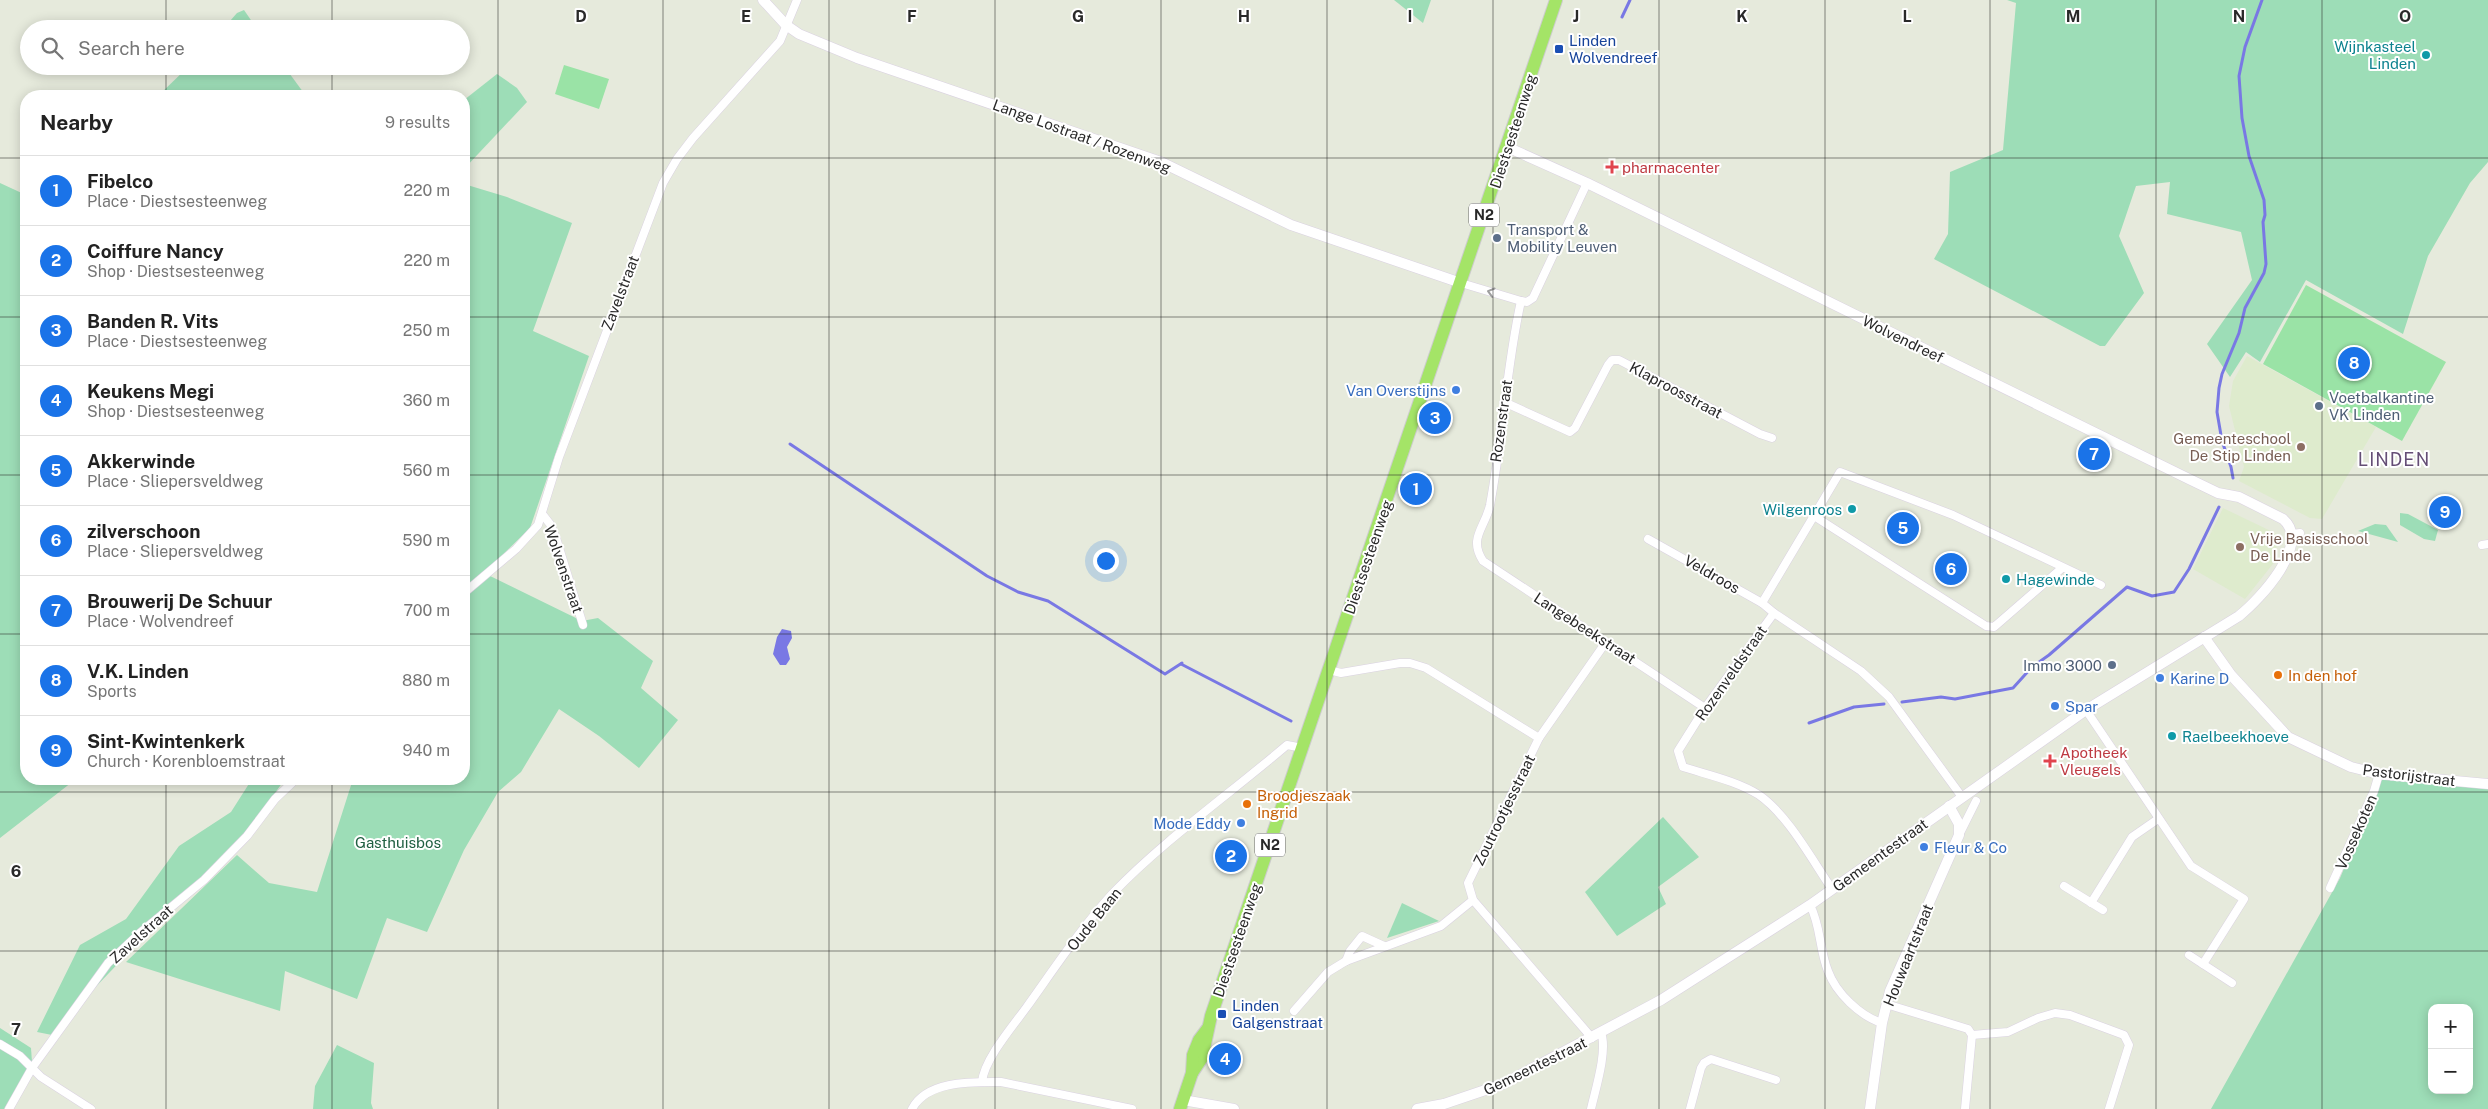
<!DOCTYPE html>
<meta charset="utf-8">
<style>
body{margin:0;font-family:"Public Sans",sans-serif;background:#f2f2f2;color:#222}
.controls{position:absolute;right:15px;bottom:15px;display:grid;overflow:hidden;border-radius:10px;box-shadow:0 2px 12px #0003}
.controls button{width:45px;height:45px;display:grid;place-items:center;padding:0;border:0;border-bottom:1px solid #e0e0e0;background:#fff;color:#222;font:25px sans-serif}
.you{position:absolute;left:1105px;top:560px;width:18px;height:18px;margin:-12px;border:4px solid #fff;border-radius:50%;background:#1a73e8;box-shadow:0 0 0 8px #1a73e833}
.badge{display:grid;place-items:center;width:32px;height:32px;border-radius:50%;background:#1a73e8;color:#fff;font-size:16px;font-weight:700}
.pin{position:absolute;translate:-50% -50%;border:2px solid #fff;box-shadow:0 1px 5px #0006}
.list{margin:0;padding:0;list-style:none}
h2{display:flex;justify-content:space-between;align-items:center;height:65px;margin:0;padding:0 20px;font-size:21px}
h2 small{font-size:16px;font-weight:400;color:#767676}
.list li{display:grid;grid-template-columns:32px 1fr auto;gap:15px;align-items:center;box-sizing:border-box;height:70px;padding:0 20px;border-top:1px solid #e0e0e0}
.list b{display:block;font-size:19px;white-space:nowrap}
.list p{margin:0;font-size:16px;white-space:nowrap;color:#767676}
.list em{font-size:16px;font-style:normal;color:#767676}
.icon{flex:none;width:28px;height:28px;fill:none;stroke:currentColor;stroke-width:2;stroke-linecap:round;stroke-linejoin:round}
.map{position:relative;flex:none;width:2488px;height:1109px;overflow:hidden}
.search{position:absolute;background:#fff;box-shadow:0 2px 12px #0003;left:20px;top:20px;width:450px;height:55px;display:flex;align-items:center;gap:12px;box-sizing:border-box;padding:0 18px;border-radius:28px;color:#767676;font-size:19px}
.panel{position:absolute;background:#fff;box-shadow:0 2px 12px #0003;left:20px;top:90px;width:450px;height:695px;border-radius:20px}
.map>svg:first-child{display:block}
.education{fill:#deebcd}
.green{fill:#9dddb7;fill-rule:evenodd}
.pitch{fill:#9ae3a6}
.water{fill:#7978e4}
.lines{fill:none;stroke-linecap:round;stroke-linejoin:round}
.stream{stroke:#7978e4;stroke-width:3}
.minor-casing{stroke:#dad2e1;stroke-width:9}
.tertiary-casing{stroke:#dad2e1;stroke-width:11}
.primary-casing{stroke:#ccc;stroke-width:14}
.minor{stroke:#fff;stroke-width:8}
.tertiary{stroke:#fff;stroke-width:10}
.primary{stroke:#a4e467;stroke-width:12}
.oneway{stroke:#9f9f9f}
.grid{fill:none;stroke:#292929;stroke-width:1;stroke-opacity:0.55}
.transit-dot{fill:#1a4fb4;stroke:#fff;stroke-width:2}
.culture-dot{fill:#0f9aa8;stroke:#fff;stroke-width:2}
.health-dot{fill:#e0444e;stroke:#fff;stroke-width:2}
.service-dot{fill:#5c6f8a;stroke:#fff;stroke-width:2}
.shop-dot{fill:#3f7fe0;stroke:#fff;stroke-width:2}
.education-dot{fill:#8d6e63;stroke:#fff;stroke-width:2}
.food-dot{fill:#e8710a;stroke:#fff;stroke-width:2}
.labels{text-anchor:middle;dominant-baseline:central;stroke-width:4;stroke-linejoin:round;paint-order:stroke}
.shield{fill:#fff;stroke:#696969;stroke-width:1}
.shield-label{font-size:14px;font-weight:bold;fill:#292929}
.transit-label{font-size:15px;fill:#164399;stroke:#fff;text-anchor:start}
.culture-label{font-size:15px;fill:#0d838f;stroke:#fff;text-anchor:end}
.street-label{font-size:15px;fill:#292929;stroke:#fff}
.health-label{font-size:15px;fill:#be3a42;stroke:#fff;text-anchor:start}
.service-label{font-size:15px;fill:#4e5e75;stroke:#fff;text-anchor:start}
.shop-label{font-size:15px;fill:#366cbe;stroke:#fff;text-anchor:start}
.education-label{font-size:15px;fill:#785e54;stroke:#fff;text-anchor:end}
.food-label{font-size:15px;fill:#c56008;stroke:#fff;text-anchor:start}
.park-label{font-size:15px;fill:#206042;stroke:#fff}
.quarter-label{font-size:18px;letter-spacing:1px;fill:#654e76;stroke:#fff}
.grid-label{font-size:16px;text-anchor:middle;font-weight:bold;fill:#292929;stroke:#fff;stroke-width:4;stroke-linejoin:round;paint-order:stroke}
</style>
<div class="map">
<svg width="2488" height="1109" viewBox="0 0 2488 1109">
<rect width="100%" height="100%" fill="#e6eadc"/>
<g class="education">
<polygon points="2247,356 2376,427 2322,519 2310,518 2239,481 2244,467 2229,406 2233,381"/>
<polygon points="2223,508 2277,534 2276,560 2245,599 2193,569"/>
</g>
<g class="green">
<polygon points="1394,0 1431,0 1423,23"/>
<polygon points="2007,0 2488,0 2488,162 2470,183 2428,256 2403,334 2306,280 2260,362 2246,352 2230,377 2207,344 2252,280 2241,232 2167,214 2170,182 2136,186 2119,236 2144,293 2105,346 2100,346 1934,259 1948,234 1950,172 2003,150 2016,3"/>
<polygon points="244,10 257,29 223,29 237,13"/>
<polygon points="189,66 284,66 306,96 158,96"/>
<polygon points="497,74 517,88 527,102 464,169 464,100"/>
<polygon points="0,183 26,195 26,779 76,779 0,838"/>
<polygon points="464,184 507,197 572,223 533,331 589,356 530,528 484,573 582,621 598,618 653,661 641,688 678,720 639,768 599,736 559,709 521,772 498,792 464,850 427,932 387,918 357,999 285,971 280,1011 126,962 237,855 269,883 317,892 353,779 464,779"/>
<polygon points="2400,513 2408,514 2438,530 2435,541 2424,539 2400,525"/>
<polygon points="2375,524 2386,525 2398,542 2358,531"/>
<polygon points="252,779 285,779 248,831 205,878 131,950 66,1018 57,1036 37,1032 80,945 126,919 179,846 231,812"/>
<path d="M2382,779L2488,788V1109H2211L2340,878ZM2432,1008H2469V1090H2432Z"/>
<polygon points="1663,817 1699,857 1658,887 1666,904 1617,936 1585,892"/>
<polygon points="1402,903 1439,921 1387,938"/>
<polygon points="0,1028 31,1048 32,1062 4,1109 0,1109"/>
<polygon points="337,1045 374,1063 371,1103 373,1109 313,1109 315,1086"/>
</g>
<g class="pitch">
<polygon points="564,65 609,79 599,109 555,94"/>
<polygon points="2306,285 2446,362 2402,441 2263,364"/>
</g>
<polygon class="water" points="782,629 791,631 792,638 787,647 790,659 786,665 780,665 773,654 777,637"/>
<g class="lines">
<g class="stream">
<polyline points="1622,17 1630,0"/>
<polyline points="790,444 987,576 1018,592 1048,601 1165,674 1182,663"/>
<polyline points="2233,478 2231,467 2222,441 2217,412 2219,388 2222,374 2239,333 2245,308 2264,273 2266,264 2263,222 2265,215 2264,200 2249,156 2242,118 2239,76 2245,47 2262,0"/>
<polyline points="1181,664 1291,721"/>
<polyline points="1902,702 1941,697 1955,699 2013,688 2032,667 2049,655 2127,587 2152,596 2174,592 2189,569 2219,507"/>
<polyline points="1809,723 1854,707 1884,704"/>
</g>
<defs>
<g id="minor">
<path d="M1587,183L1533,298L1527,302L1521,301C1506,368 1503,437 1490,505C1485,528 1468,538 1483,561L1705,708"/>
<polyline points="1461,283 1521,301"/>
<polyline points="1504,402 1570,432 1575,428 1608,365 1612,360 1619,360 1760,434 1772,438"/>
<polyline points="543,515 550,524 556,538 583,625"/>
<polyline points="1814,516 1986,626 1994,627 2062,568"/>
<polyline points="2292,534 2300,533"/>
<polyline points="1648,539 1762,603 1774,613 1861,671 1889,697 1962,797"/>
<polyline points="2482,545 2488,544"/>
<polyline points="464,593 516,549 538,525 559,457 663,183 677,159 693,138 780,41 797,0"/>
<polyline points="1762,603 1840,472 1953,515 2101,585"/>
<path d="M1774,613L1705,708L1678,751L1683,767C1708,775 1737,781 1759,795C1788,815 1812,860 1832,889"/>
<polyline points="1329,670 1341,673 1400,663 1410,663 1426,668 1539,738"/>
<polyline points="2086,710 2191,866 2244,899 2203,964"/>
<polyline points="1959,835 1976,801"/>
<polyline points="2064,886 2103,910"/>
<polyline points="2330,888 2374,791 2379,774"/>
<polyline points="2091,903 2132,837 2158,819"/>
<path d="M1810,905C1821,926 1819,949 1828,971C1836,993 1860,1016 1882,1023"/>
<polyline points="2189,955 2232,983"/>
<polyline points="1346,961 1350,951 1362,936 1384,946"/>
<polyline points="1886,1004 1968,1029 1972,1035 1965,1109"/>
<polyline points="1294,1011 1328,972 1346,961 1441,926 1473,900"/>
<polyline points="1972,1035 2008,1032 2038,1018 2055,1013 2070,1015 2124,1035 2129,1045 2109,1109"/>
<polyline points="1592,1038 1473,900 1468,883 1539,738 1606,642"/>
<polyline points="0,1044 20,1056 41,1077 91,1109"/>
<path d="M982,1082C984,1060 1012,1027 1026,1008C1054,969 1081,928 1113,893C1164,840 1231,793 1287,745L1303,748"/>
<polyline points="9,1109 32,1068 108,963 141,932 204,880 247,836 275,799 296,779"/>
<path d="M912,1109C927,1080 973,1082 1001,1082L1132,1109"/>
<path d="M1591,1109C1595,1091 1608,1050 1601,1033"/>
<polyline points="1690,1109 1701,1068 1704,1063 1711,1059 1776,1080"/>
</g>
<g id="tertiary">
<polyline points="763,0 786,25 799,34 857,58 1161,162 1291,225 1461,283"/>
<polyline points="2204,637 2231,675 2288,737 2351,767 2379,774 2488,784"/>
<polyline points="1183,1100 1234,1109"/>
<path d="M1417,1109L1444,1104L1503,1084L1661,1000L1810,905L2086,710L2239,616C2260,599 2312,544 2283,519L2239,497L2218,493L2189,479L1587,183L1507,147"/>
<polyline points="1870,1109 1882,1023 1890,991 1959,835 1959,824 1949,806"/>
</g>
<g id="primary">
<polyline points="1192,1073 1202,1058 1211,1016 1556,0"/>
<polyline points="1180,1109 1192,1073 1193,1055 1199,1040 1208,1028"/>
</g>
</defs>
<use href="#minor" class="minor-casing"/>
<use href="#tertiary" class="tertiary-casing"/>
<use href="#primary" class="primary-casing"/>
<use href="#minor" class="minor"/>
<use href="#tertiary" class="tertiary"/>
<use href="#primary" class="primary"/>
</g>
<defs><path id="oneway-chevron" d="M-2-3.5L2.5 0L-2 3.5" fill="none" stroke-width="1.6" stroke-linecap="round" stroke-linejoin="round" transform="scale(1.25)"/></defs>
<use class="oneway" href="#oneway-chevron" transform="translate(1491 292) rotate(-164)"/>
<path class="grid" d="M166,0V29M332,0V29M498,0V1109M663,0V1109M829,0V1109M995,0V1109M1161,0V1109M1327,0V1109M1493,0V1109M1659,0V1109M1825,0V1109M1990,0V1109M2156,0V1109M2322,0V1109M166,66V96M332,66V96M0,158H26M464,158H2488M0,317H26M464,317H2488M0,475H26M464,475H2488M0,634H26M464,634H2488M166,779V1109M332,779V1109M0,792H2488M0,951H2488"/>
<g class="transit-dot">
<rect x="1554" y="44" width="10" height="10" rx="2.5"/>
<rect x="1217" y="1009" width="10" height="10" rx="2.5"/>
</g>
<g class="culture-dot">
<circle cx="2426" cy="55" r="5"/>
<circle cx="1852" cy="509" r="5"/>
<circle cx="2006" cy="579" r="5"/>
<circle cx="2172" cy="736" r="5"/>
</g>
<g class="health-dot">
<path d="M1609.5 159.5h5v5h5v5h-5v5h-5v-5h-5v-5h5z"/>
<path d="M2047.5 753.5h5v5h5v5h-5v5h-5v-5h-5v-5h5z"/>
</g>
<g class="service-dot">
<circle cx="1497" cy="238" r="5"/>
<circle cx="2319" cy="406" r="5"/>
<circle cx="2112" cy="665" r="5"/>
</g>
<g class="shop-dot">
<circle cx="1456" cy="390" r="5"/>
<circle cx="2160" cy="678" r="5"/>
<circle cx="2055" cy="706" r="5"/>
<circle cx="1241" cy="823" r="5"/>
<circle cx="1924" cy="847" r="5"/>
</g>
<g class="education-dot">
<circle cx="2301" cy="447" r="5"/>
<circle cx="2240" cy="547" r="5"/>
</g>
<g class="food-dot">
<circle cx="2278" cy="675" r="5"/>
<circle cx="1247" cy="804" r="5"/>
</g>
<g class="labels">
<g class="shield">
<rect x="1469" y="203.5" width="30" height="23" rx="4"/>
<rect x="1255" y="833.5" width="30" height="23" rx="4"/>
</g>
<g class="shield-label">
<text x="1484" y="215">N2</text>
<text x="1270" y="845">N2</text>
</g>
<g class="transit-label">
<text x="1569" y="40">Linden<tspan x="1569" dy="17">Wolvendreef</tspan></text>
<text x="1232" y="1005">Linden<tspan x="1232" dy="17">Galgenstraat</tspan></text>
</g>
<g class="culture-label">
<text x="2416" y="46">Wijnkasteel<tspan x="2416" dy="17">Linden</tspan></text>
<text x="1842" y="509">Wilgenroos</text>
<text x="2016" y="579" text-anchor="start">Hagewinde</text>
<text x="2182" y="736" text-anchor="start">Raelbeekhoeve</text>
</g>
<g class="street-label">
<text transform="translate(1513 131) rotate(-72)">Diestsesteenweg</text>
<text transform="translate(1082 136) rotate(20)">Lange Lostraat / Rozenweg</text>
<text transform="translate(620 293) rotate(-69)">Zavelstraat</text>
<text transform="translate(1903 339) rotate(26)">Wolvendreef</text>
<text transform="translate(1676 390) rotate(28)">Klaproosstraat</text>
<text transform="translate(1501 421) rotate(-82)">Rozenstraat</text>
<text transform="translate(1368 557) rotate(-71)">Diestsesteenweg</text>
<text transform="translate(564 569) rotate(71)">Wolvenstraat</text>
<text transform="translate(1712 574) rotate(30)">Veldroos</text>
<text transform="translate(1585 628) rotate(33)">Langebeekstraat</text>
<text transform="translate(1731 673) rotate(-55)">Rozenveldstraat</text>
<text transform="translate(2409 775) rotate(7)">Pastorijstraat</text>
<text transform="translate(1504 810) rotate(-64)">Zoutrootjesstraat</text>
<text transform="translate(2356 832) rotate(-66)">Vossekoten</text>
<text transform="translate(1880 855) rotate(-36)">Gemeentestraat</text>
<text transform="translate(1094 919) rotate(-51)">Oude Baan</text>
<text transform="translate(141 934) rotate(-42)">Zavelstraat</text>
<text transform="translate(1237 940) rotate(-71)">Diestsesteenweg</text>
<text transform="translate(1908 955) rotate(-68)">Houwaartstraat</text>
<text transform="translate(1535 1066) rotate(-26)">Gemeentestraat</text>
</g>
<g class="health-label">
<text x="1622" y="167">pharmacenter</text>
<text x="2060" y="752">Apotheek<tspan x="2060" dy="17">Vleugels</tspan></text>
</g>
<g class="service-label">
<text x="1507" y="229">Transport &amp;<tspan x="1507" dy="17">Mobility Leuven</tspan></text>
<text x="2329" y="397">Voetbalkantine<tspan x="2329" dy="17">VK Linden</tspan></text>
<text x="2102" y="665" text-anchor="end">Immo 3000</text>
</g>
<g class="shop-label">
<text x="1446" y="390" text-anchor="end">Van Overstijns</text>
<text x="2170" y="678">Karine D</text>
<text x="2065" y="706">Spar</text>
<text x="1231" y="823" text-anchor="end">Mode Eddy</text>
<text x="1934" y="847">Fleur &amp; Co</text>
</g>
<g class="education-label">
<text x="2291" y="438">Gemeenteschool<tspan x="2291" dy="17">De Stip Linden</tspan></text>
<text x="2250" y="538" text-anchor="start">Vrije Basisschool<tspan x="2250" dy="17">De Linde</tspan></text>
</g>
<g class="food-label">
<text x="2288" y="675">In den hof</text>
<text x="1257" y="795">Broodjeszaak<tspan x="1257" dy="17">Ingrid</tspan></text>
</g>
<g class="park-label">
<text x="398" y="842">Gasthuisbos</text>
</g>
<g class="quarter-label">
<text x="2394" y="459">LINDEN</text>
</g>
</g>
<g class="grid-label">
<text x="581" y="22">D</text>
<text x="746" y="22">E</text>
<text x="912" y="22">F</text>
<text x="1078" y="22">G</text>
<text x="1244" y="22">H</text>
<text x="1410" y="22">I</text>
<text x="1576" y="22">J</text>
<text x="1742" y="22">K</text>
<text x="1907" y="22">L</text>
<text x="2073" y="22">M</text>
<text x="2239" y="22">N</text>
<text x="2405" y="22">O</text>
<text x="16" y="877">6</text>
<text x="16" y="1035">7</text>
</g>
</svg>
<div class="controls">
<button>+</button>
<button>−</button>
</div>
<div class="you"></div>
<div class="pin badge" style="left:1416px;top:489px">1</div>
<div class="pin badge" style="left:1231px;top:856px">2</div>
<div class="pin badge" style="left:1435px;top:418px">3</div>
<div class="pin badge" style="left:1225px;top:1059px">4</div>
<div class="pin badge" style="left:1903px;top:528px">5</div>
<div class="pin badge" style="left:1951px;top:569px">6</div>
<div class="pin badge" style="left:2094px;top:454px">7</div>
<div class="pin badge" style="left:2354px;top:363px">8</div>
<div class="pin badge" style="left:2445px;top:512px">9</div>
<div class="search"><svg class="icon" aria-label="search" viewBox="0 0 24 24"><circle cx="10" cy="10" r="6"/><path d="M15 15l6 6"/></svg>Search here</div>
<section class="panel">
<h2>Nearby<small>9 results</small></h2>
<ul class="list">
<li><span class="badge">1</span><div><b>Fibelco</b><p>Place · Diestsesteenweg</p></div><em>220 m</em></li>
<li><span class="badge">2</span><div><b>Coiffure Nancy</b><p>Shop · Diestsesteenweg</p></div><em>220 m</em></li>
<li><span class="badge">3</span><div><b>Banden R. Vits</b><p>Place · Diestsesteenweg</p></div><em>250 m</em></li>
<li><span class="badge">4</span><div><b>Keukens Megi</b><p>Shop · Diestsesteenweg</p></div><em>360 m</em></li>
<li><span class="badge">5</span><div><b>Akkerwinde</b><p>Place · Sliepersveldweg</p></div><em>560 m</em></li>
<li><span class="badge">6</span><div><b>zilverschoon</b><p>Place · Sliepersveldweg</p></div><em>590 m</em></li>
<li><span class="badge">7</span><div><b>Brouwerij De Schuur</b><p>Place · Wolvendreef</p></div><em>700 m</em></li>
<li><span class="badge">8</span><div><b>V.K. Linden</b><p>Sports</p></div><em>880 m</em></li>
<li><span class="badge">9</span><div><b>Sint-Kwintenkerk</b><p>Church · Korenbloemstraat</p></div><em>940 m</em></li>
</ul>
</section>
</div>
